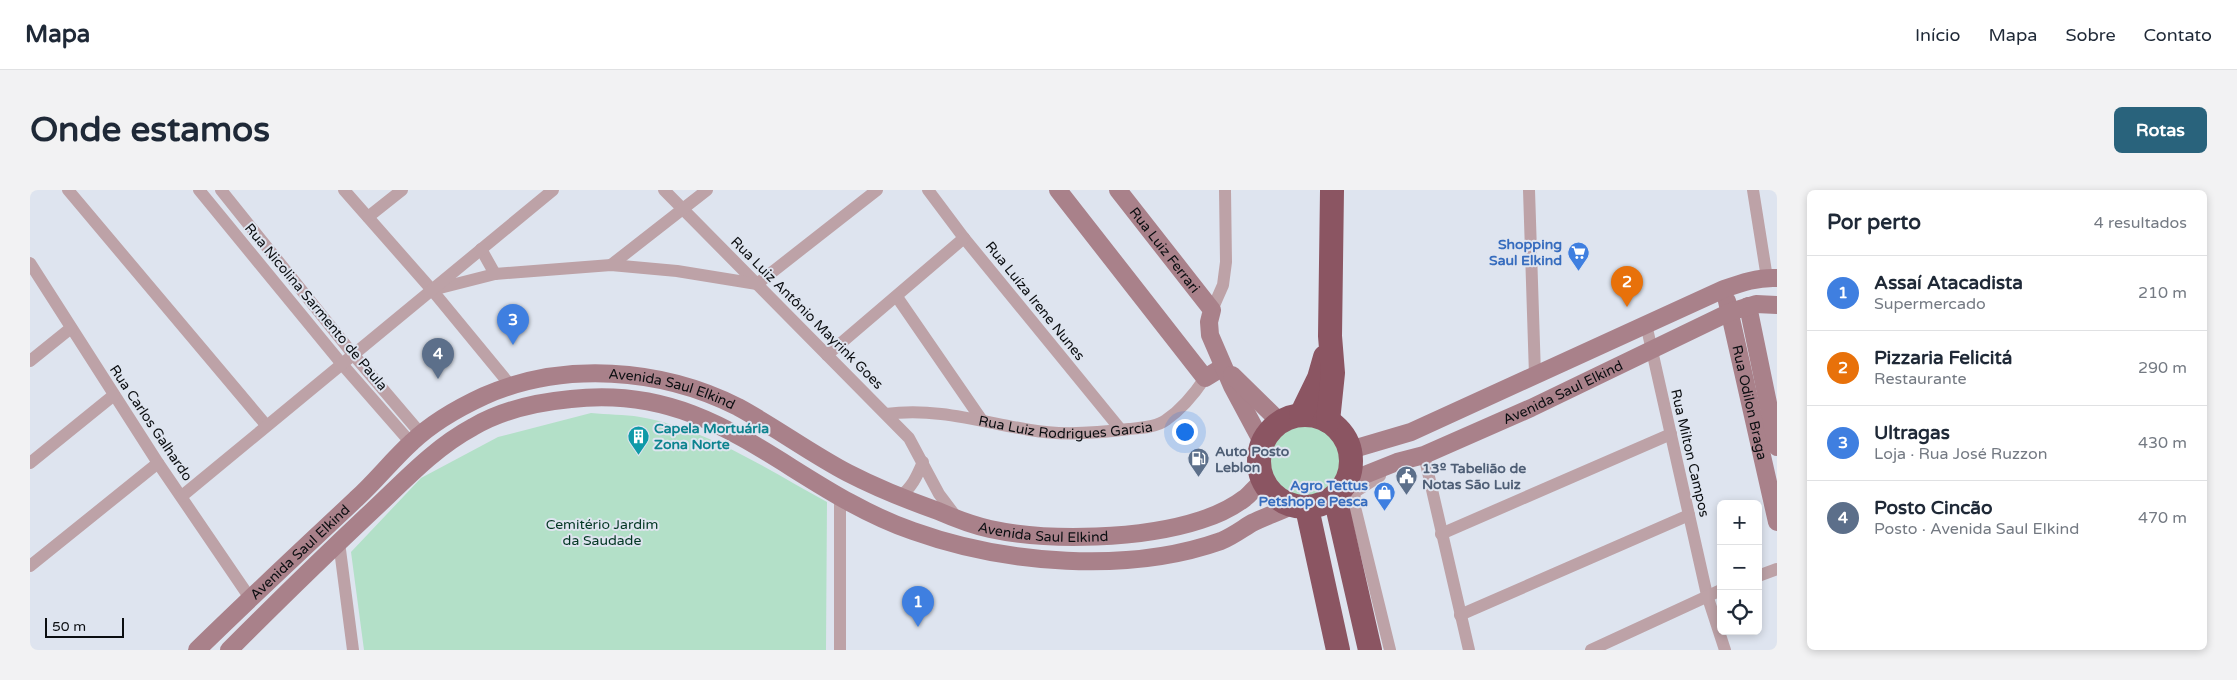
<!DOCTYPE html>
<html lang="pt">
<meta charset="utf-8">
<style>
body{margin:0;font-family:"Varela Round",sans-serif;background:#f2f2f3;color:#1f2937}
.controls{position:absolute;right:15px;bottom:15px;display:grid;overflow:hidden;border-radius:8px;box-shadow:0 2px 8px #0003}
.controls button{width:45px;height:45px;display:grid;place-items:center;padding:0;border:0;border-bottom:1px solid #e0e1e3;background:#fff;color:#1f2937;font:25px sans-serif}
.scale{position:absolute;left:15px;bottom:12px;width:79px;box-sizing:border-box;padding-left:5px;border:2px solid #0b0e11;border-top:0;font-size:14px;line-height:18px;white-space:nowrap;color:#0b0e11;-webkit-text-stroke:4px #dee4ef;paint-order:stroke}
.you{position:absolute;left:1154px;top:241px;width:18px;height:18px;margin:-12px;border:4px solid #fff;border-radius:50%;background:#1a73e8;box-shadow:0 0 0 8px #1a73e833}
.badge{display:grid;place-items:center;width:32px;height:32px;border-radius:50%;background:#29637c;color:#fff;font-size:16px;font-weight:700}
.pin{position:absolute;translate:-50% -41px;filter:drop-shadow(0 1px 2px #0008)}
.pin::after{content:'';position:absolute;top:26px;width:18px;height:15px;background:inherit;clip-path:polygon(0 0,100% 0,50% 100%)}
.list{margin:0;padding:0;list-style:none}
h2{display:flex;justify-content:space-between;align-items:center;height:65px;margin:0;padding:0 20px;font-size:21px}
h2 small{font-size:16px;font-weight:400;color:#747a83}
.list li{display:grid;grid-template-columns:32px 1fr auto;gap:15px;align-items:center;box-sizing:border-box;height:75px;padding:0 20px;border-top:1px solid #e0e1e3}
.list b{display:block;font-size:19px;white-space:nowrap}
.list p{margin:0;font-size:16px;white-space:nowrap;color:#747a83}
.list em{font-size:16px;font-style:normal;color:#747a83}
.icon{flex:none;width:28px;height:28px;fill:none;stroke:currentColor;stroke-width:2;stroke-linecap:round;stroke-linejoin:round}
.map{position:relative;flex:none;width:1747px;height:460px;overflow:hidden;border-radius:8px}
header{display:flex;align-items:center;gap:30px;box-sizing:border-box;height:70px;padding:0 25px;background:#fff;border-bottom:1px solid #e0e1e3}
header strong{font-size:24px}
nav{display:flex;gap:28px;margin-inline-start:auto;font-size:18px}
.intro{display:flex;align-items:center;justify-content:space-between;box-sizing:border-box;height:120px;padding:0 30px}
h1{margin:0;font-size:35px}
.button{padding:12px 22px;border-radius:8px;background:#29637c;color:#fff;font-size:18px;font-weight:700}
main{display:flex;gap:30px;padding:0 30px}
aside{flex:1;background:#fff;border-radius:8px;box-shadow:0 2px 8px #0003}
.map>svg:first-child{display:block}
.green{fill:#b3e0c8}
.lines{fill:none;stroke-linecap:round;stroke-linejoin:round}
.street{stroke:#bda2a7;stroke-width:12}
.secondary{stroke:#a9818a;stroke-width:18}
.highway{stroke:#8b5562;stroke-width:24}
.labels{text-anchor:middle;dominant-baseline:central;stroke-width:4;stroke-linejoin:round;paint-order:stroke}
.shop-label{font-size:14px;font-weight:bold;fill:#366cbe;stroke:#dee4ef;text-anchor:end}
.street-label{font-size:14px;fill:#0b0e11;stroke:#dee4ef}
.culture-label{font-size:14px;font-weight:bold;fill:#0d838f;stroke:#dee4ef;text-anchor:start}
.service-label{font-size:14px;font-weight:bold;fill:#4e5e75;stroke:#dee4ef;text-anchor:start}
.park-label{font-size:14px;fill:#033623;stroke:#dee4ef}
</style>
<header>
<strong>Mapa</strong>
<nav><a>Início</a><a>Mapa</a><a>Sobre</a><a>Contato</a></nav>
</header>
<div class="intro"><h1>Onde estamos</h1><a class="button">Rotas</a></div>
<main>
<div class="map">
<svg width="1747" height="460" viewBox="0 0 1747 460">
<rect width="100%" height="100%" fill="#dee4ef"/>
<g class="green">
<path d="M561,223C577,225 594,224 610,227C675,238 740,281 797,312L796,460H334L321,362L391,288L468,247Z"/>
<circle cx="1274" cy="270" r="39"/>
</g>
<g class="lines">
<g class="street">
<polyline points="38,0 236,235"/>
<polyline points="169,0 311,173 381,253"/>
<polyline points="191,0 322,163 391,244"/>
<polyline points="314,0 402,100 481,196"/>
<polyline points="634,0 879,248 909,304 927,328"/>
<polyline points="898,0 934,48 1091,240"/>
<polyline points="1499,0 1505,185"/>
<polyline points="1723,0 1737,88"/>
<polyline points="338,27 372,0"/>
<polyline points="451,59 465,84"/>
<polyline points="0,73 128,273 220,408"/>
<polyline points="581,75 677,0"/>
<polyline points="402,100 465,84 581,75 647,81 727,94 847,0"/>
<polyline points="867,107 951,229"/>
<polyline points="1182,120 1193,95 1196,72 1195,0"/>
<polyline points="1616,134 1677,405 1695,460"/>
<polyline points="797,165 934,48"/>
<polyline points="0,171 41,138"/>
<path id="s1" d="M856,224C906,217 952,232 1000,240C1032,246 1067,243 1099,239C1111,238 1127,237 1136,230C1152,219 1165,203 1175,188"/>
<polyline points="1394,265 1439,460"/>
<polyline points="0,273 84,205"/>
<polyline points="1350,286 1325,302 1324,313 1360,460"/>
<polyline points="152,306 523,0"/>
<path d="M869,307C882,298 887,286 893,272"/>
<polyline points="1411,344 1641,244"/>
<polyline points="309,352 323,460"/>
<polyline points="0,376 128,273"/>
<polyline points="1728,386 1747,379"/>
<polyline points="1430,425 1659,325"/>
<polyline points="810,460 810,308"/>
<polyline points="1561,460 1691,400"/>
</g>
<g class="secondary">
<polyline points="1028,0 1175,188 1193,177"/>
<path id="s2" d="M1088,0L1182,120L1179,132L1180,145L1202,196L1232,252"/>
<path id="s3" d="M1697,111L1747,332"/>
<polyline points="1718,116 1747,257"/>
<polyline points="1202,185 1250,232"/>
<path d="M1320,260L1381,242L1694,99C1711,93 1728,87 1747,88"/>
<path id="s4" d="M1317,292L1367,272L1394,265L1501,218L1700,122L1726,114L1747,115"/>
<path id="s5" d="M167,460C219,409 273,359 326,309C346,291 362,270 382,252C402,233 428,218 454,206C533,171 631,178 708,217C745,237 780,263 818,283C847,298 877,310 908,321C924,328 942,335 960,339C1020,352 1113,349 1171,330C1187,325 1202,318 1215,308C1222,303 1225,296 1233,292"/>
<path d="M199,460C246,413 293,367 342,321C374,291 404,258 443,237C472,220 509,212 541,209C688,192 757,297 883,341C975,374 1098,384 1191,351C1203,346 1212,339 1222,333C1235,327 1248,322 1261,316"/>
</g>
<g class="highway">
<circle cx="1275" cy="271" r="46"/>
<polyline points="1271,225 1289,188 1295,167"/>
<polyline points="1298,231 1303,183 1300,146 1302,0"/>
<polyline points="1305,307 1340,460"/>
<polyline points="1277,318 1308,460"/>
</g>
</g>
<defs>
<symbol id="supermarket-pin" viewBox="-11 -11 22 30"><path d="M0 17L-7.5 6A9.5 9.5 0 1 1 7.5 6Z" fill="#3f7fe0" stroke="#dee4ef"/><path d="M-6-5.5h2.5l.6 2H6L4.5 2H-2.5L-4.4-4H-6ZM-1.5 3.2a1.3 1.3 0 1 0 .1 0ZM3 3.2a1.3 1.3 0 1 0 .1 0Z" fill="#fff"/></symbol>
<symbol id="building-pin" viewBox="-11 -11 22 30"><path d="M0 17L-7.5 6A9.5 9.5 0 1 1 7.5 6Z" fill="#0f9aa8" stroke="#dee4ef"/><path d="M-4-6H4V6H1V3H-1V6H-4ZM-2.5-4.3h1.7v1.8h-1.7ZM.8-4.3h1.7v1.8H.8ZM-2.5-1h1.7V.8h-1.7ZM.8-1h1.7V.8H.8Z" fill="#fff"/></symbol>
<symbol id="fuel-pin" viewBox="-11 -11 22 30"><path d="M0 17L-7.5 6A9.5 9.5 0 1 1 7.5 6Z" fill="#5c6f8a" stroke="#dee4ef"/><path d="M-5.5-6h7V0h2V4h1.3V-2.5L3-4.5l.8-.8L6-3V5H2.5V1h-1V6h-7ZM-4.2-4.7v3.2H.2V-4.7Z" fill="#fff"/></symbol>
<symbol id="civic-pin" viewBox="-11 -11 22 30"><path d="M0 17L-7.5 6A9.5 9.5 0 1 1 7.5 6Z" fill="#5c6f8a" stroke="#dee4ef"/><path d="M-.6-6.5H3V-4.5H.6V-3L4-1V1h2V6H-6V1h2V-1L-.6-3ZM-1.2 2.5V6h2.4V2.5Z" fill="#fff"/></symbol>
<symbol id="shop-pin" viewBox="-11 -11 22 30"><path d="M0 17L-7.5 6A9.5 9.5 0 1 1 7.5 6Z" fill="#3f7fe0" stroke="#dee4ef"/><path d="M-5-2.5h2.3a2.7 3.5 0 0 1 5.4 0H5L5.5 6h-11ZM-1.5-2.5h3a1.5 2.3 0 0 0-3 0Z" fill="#fff"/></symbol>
</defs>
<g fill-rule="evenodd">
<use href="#supermarket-pin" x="1536" y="50" width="25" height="34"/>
<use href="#building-pin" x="596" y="234" width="25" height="34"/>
<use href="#fuel-pin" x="1156" y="256" width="25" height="34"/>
<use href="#civic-pin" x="1364" y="274" width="25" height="34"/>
<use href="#shop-pin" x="1342" y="290" width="25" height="34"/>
</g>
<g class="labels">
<g class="shop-label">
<text x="1532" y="54">Shopping<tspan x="1532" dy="16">Saul Elkind</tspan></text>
<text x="1338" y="295">Agro Tettus<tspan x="1338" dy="16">Petshop e Pesca</tspan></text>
</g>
<g class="street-label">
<text stroke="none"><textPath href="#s2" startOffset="76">Rua Luiz Ferrari</textPath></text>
<text transform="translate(1005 111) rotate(51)">Rua Luíza Irene Nunes</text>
<text transform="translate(286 117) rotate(50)">Rua Nicolina Sarmento de Paula</text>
<text transform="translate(777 123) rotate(45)">Rua Luiz Antônio Mayrink Goes</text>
<text stroke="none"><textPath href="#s5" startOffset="578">Avenida Saul Elkind</textPath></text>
<text stroke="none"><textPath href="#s4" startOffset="234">Avenida Saul Elkind</textPath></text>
<text stroke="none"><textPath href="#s3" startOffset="104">Rua Odilon Braga</textPath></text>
<text stroke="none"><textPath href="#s1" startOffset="181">Rua Luiz Rodrigues Garcia</textPath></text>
<text transform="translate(121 233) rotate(56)">Rua Carlos Galhardo</text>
<text transform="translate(1660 263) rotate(77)">Rua Milton Campos</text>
<text stroke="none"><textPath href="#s5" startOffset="982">Avenida Saul Elkind</textPath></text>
<text stroke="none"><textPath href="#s5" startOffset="142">Avenida Saul Elkind</textPath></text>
</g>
<g class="culture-label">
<text x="624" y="238">Capela Mortuária<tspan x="624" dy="16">Zona Norte</tspan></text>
</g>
<g class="service-label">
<text x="1185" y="261">Auto Posto<tspan x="1185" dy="16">Leblon</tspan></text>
<text x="1392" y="278">13º Tabelião de<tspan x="1392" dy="16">Notas São Luiz</tspan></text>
</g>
<g class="park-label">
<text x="572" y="334">Cemitério Jardim<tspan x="572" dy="16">da Saudade</tspan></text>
</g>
</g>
</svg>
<div class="controls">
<button>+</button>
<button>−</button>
<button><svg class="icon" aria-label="locate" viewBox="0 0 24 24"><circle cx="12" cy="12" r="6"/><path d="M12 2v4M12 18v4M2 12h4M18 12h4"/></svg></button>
</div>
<div class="scale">50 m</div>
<div class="you"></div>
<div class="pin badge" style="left:888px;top:437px;background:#3f7fe0">1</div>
<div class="pin badge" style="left:1597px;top:117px;background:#e8710a">2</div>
<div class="pin badge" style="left:483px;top:155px;background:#3f7fe0">3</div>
<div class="pin badge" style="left:408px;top:189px;background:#5c6f8a">4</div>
</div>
<aside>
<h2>Por perto<small>4 resultados</small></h2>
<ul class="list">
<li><span class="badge" style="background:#3f7fe0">1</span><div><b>Assaí Atacadista</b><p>Supermercado</p></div><em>210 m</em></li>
<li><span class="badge" style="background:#e8710a">2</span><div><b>Pizzaria Felicitá</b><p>Restaurante</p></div><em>290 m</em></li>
<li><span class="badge" style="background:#3f7fe0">3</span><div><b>Ultragas</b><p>Loja · Rua José Ruzzon</p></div><em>430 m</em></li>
<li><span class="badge" style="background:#5c6f8a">4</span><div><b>Posto Cincão</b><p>Posto · Avenida Saul Elkind</p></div><em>470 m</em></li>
</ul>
</aside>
</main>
